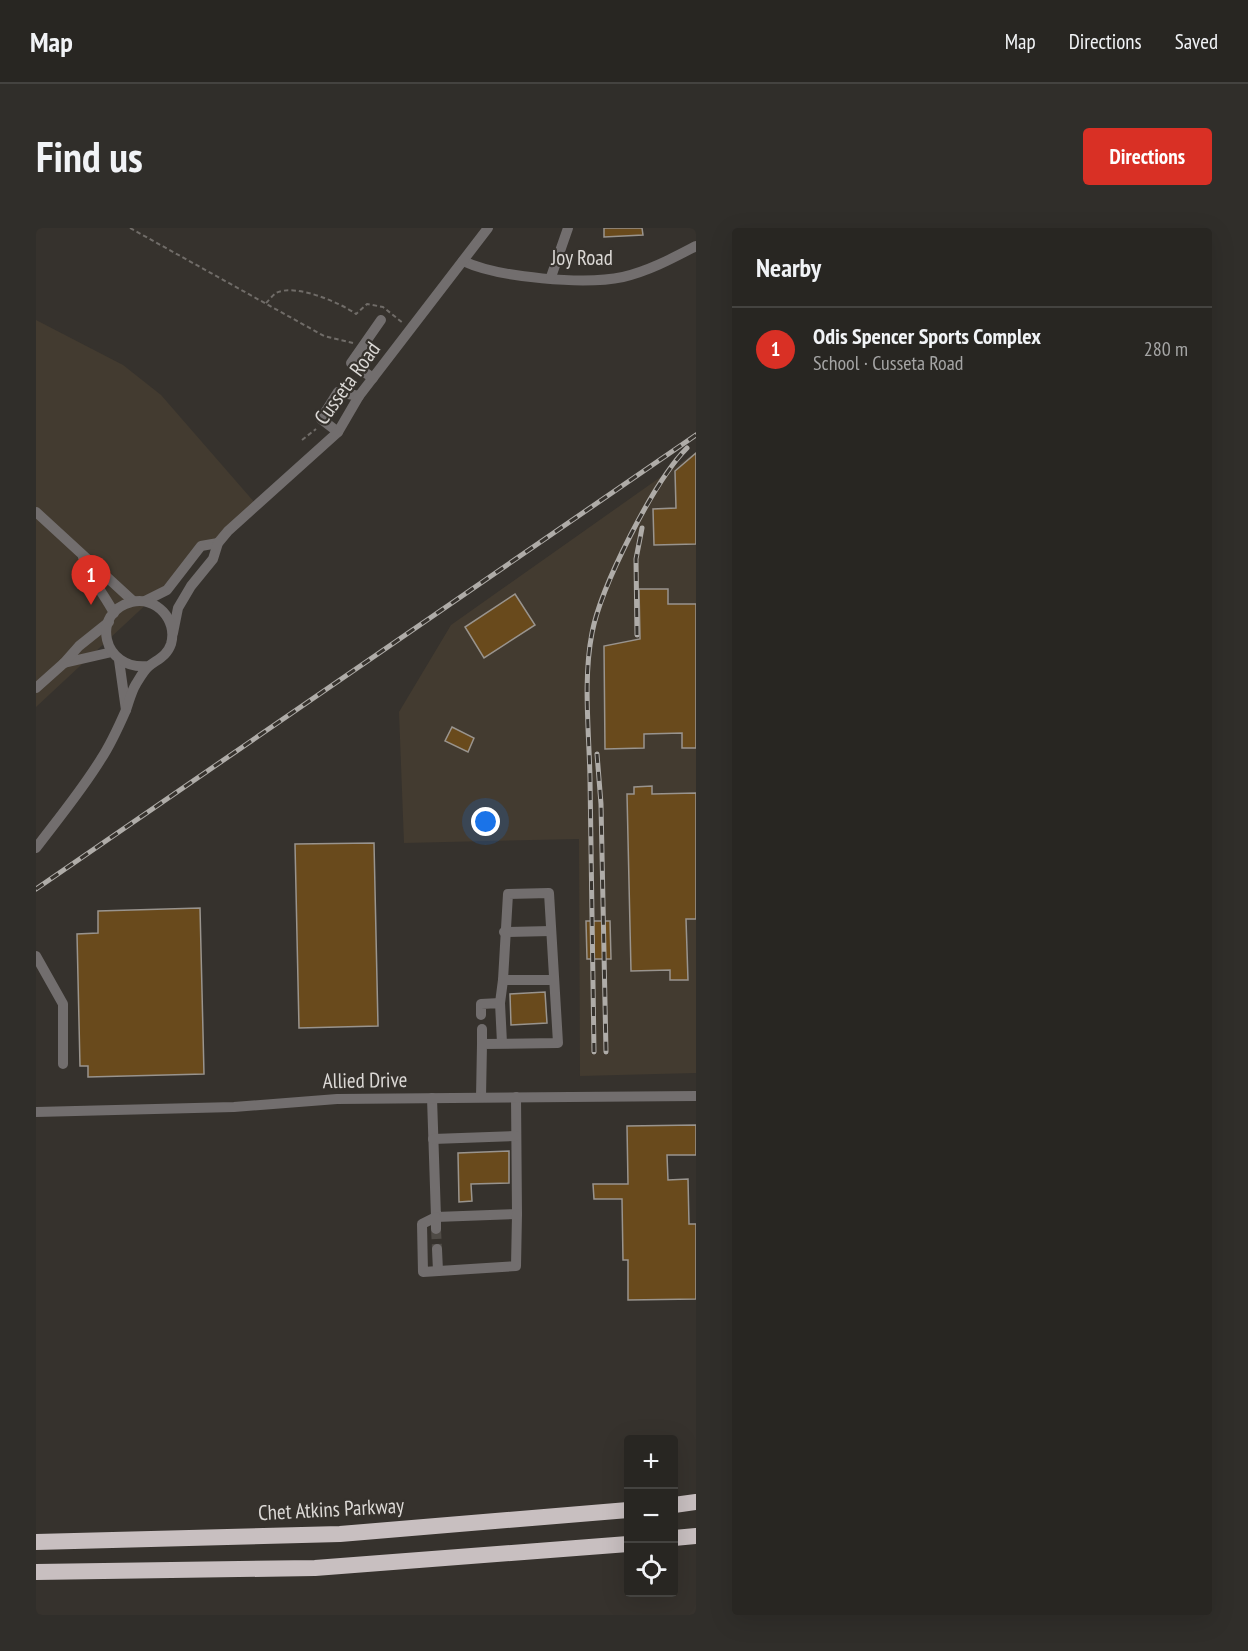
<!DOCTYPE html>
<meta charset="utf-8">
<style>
body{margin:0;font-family:"PT Sans Narrow",sans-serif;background:#302e2a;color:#f1f3f6}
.controls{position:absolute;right:18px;bottom:18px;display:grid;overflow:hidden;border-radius:6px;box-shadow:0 6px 24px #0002}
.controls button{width:54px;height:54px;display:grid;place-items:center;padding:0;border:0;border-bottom:2px solid #444340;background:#282622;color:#f1f3f6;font:30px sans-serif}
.you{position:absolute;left:450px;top:594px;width:21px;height:21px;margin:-15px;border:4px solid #fff;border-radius:50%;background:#1a73e8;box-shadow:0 0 0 9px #1a73e833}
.badge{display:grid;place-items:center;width:39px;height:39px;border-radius:50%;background:#d93025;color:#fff;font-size:20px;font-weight:700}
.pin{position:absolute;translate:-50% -50px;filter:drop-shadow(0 2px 3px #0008)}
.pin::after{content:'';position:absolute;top:32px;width:21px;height:18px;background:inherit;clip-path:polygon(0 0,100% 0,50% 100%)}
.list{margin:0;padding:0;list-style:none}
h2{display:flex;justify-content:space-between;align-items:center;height:78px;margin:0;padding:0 24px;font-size:26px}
h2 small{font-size:20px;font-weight:400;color:#a5a5a5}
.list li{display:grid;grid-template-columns:39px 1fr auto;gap:18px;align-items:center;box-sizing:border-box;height:84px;padding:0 24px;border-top:2px solid #444340}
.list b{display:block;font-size:22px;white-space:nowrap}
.list p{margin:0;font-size:20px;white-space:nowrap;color:#a5a5a5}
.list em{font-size:20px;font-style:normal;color:#a5a5a5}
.icon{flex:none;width:33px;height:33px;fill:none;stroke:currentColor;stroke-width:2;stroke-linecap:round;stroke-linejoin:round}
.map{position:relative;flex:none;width:660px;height:1387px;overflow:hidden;border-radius:6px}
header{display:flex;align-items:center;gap:36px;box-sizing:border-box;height:84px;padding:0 30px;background:#282622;border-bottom:2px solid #444340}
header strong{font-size:28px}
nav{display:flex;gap:33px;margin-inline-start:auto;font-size:21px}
.intro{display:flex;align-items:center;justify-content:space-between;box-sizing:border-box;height:144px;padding:0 36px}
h1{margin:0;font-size:42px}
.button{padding:15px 27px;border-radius:6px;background:#d93025;color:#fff;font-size:21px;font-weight:700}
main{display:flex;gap:36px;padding:0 36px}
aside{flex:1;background:#282622;border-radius:6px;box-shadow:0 6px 24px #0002}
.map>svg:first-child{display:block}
.built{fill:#433b30}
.building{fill:#694a1c;stroke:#99948e;stroke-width:1.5}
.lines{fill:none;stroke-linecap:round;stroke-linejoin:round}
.minor-tunnel{stroke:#4f4b46;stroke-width:10;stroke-dasharray:10 5;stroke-linecap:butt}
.path{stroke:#706c68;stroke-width:2;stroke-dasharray:4.5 3;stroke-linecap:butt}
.minor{stroke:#726e6e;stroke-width:10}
.highway{stroke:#c8bfc0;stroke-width:16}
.rail-casing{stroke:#afaca8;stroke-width:5}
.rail{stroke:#36322d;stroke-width:3;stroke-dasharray:9;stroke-linecap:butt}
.labels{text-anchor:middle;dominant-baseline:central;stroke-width:4.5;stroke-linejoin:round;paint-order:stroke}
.street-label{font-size:21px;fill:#dbd8d5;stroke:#36322d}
</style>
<header>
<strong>Map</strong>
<nav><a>Map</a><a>Directions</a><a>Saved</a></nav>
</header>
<div class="intro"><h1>Find us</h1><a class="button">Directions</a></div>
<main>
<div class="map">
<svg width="660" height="1387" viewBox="0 0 660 1387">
<rect width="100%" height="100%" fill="#36322d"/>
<g class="built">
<polygon points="0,92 87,137 125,167 219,275 0,479"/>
<polygon points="660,224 660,845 544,848 543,611 368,615 363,484 415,397"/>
</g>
<g class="building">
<polygon points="568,0 606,0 607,7 568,9"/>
<polygon points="660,225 660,316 618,317 617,281 640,280 639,243"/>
<polygon points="603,361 632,361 632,376 660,376 660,520 646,520 646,505 608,506 608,520 569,521 568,418 604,411"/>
<polygon points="479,366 499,397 448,430 429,399"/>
<polygon points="416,499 438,510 432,524 409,513"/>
<polygon points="616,558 616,566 660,565 660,691 650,691 652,752 634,752 634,742 595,743 591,566 598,566 598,559"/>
<polygon points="338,615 342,798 263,800 259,616"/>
<polygon points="164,680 168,846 52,849 52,838 44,838 41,706 62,705 62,683"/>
<polygon points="550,693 574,693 575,731 551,731"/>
<polygon points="509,764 511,795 475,797 474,766"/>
<polygon points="660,897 660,927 631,927 632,952 652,951 653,996 660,996 660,1071 592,1072 592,1032 587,1032 586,971 558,971 557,956 592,956 591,898"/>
<polygon points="473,923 473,955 435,956 436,973 423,974 422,925"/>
</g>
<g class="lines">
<polyline class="minor-tunnel" points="400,1001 401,1021"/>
<g class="path">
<polyline points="94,0 288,108 317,115"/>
<path d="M230,75C233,72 237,67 240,65C259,55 305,75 320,86L331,76L347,79L367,95"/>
<polyline points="266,212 280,201"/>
</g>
<g class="minor">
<path d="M427,33C463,50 549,57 587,49C613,43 637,30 660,18"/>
<polyline points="515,49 532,0"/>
<polyline points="337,150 315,135 345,92"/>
<polyline points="302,204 285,191 302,164 323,168"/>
<polyline points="0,284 97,373"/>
<path d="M47,329C53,349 68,366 78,385"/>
<polyline points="109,373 131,362 165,318 182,315"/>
<polyline points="137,405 142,380 155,358 177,331 182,315 192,303 302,204 323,168 452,0"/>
<polyline points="83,432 90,482"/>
<polyline points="28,435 76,424"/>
<polyline points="0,460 28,435 43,418 73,394"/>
<path d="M0,620C22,591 46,562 65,531C75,516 83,498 90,482C93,474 95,464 100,456C103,451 108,442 113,438C122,431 131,428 135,416C142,392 120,368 96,374C54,384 66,443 112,438"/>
<polyline points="468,704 515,703"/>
<polyline points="0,728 27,776 27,836"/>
<polyline points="464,775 467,752"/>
<polyline points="445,787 445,776 464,775 466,815"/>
<polyline points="446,801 446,816"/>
<polyline points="445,869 446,816 522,815 513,665 472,666 467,752 517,752"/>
<polyline points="396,870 400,989 481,986 480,869"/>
<polyline points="0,884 198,879 301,871 660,868"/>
<polyline points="397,911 480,908"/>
<polyline points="400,1001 400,989 386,996 387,1044 480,1038 481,986"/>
<polyline points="401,1021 402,1043"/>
</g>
<g class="highway">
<polyline points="638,1277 660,1274"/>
<polyline points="638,1310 660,1308"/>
<polyline points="0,1314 304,1306 592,1282"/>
<polyline points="0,1344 279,1340 592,1316"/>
</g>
<defs>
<g id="rail">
<polyline points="601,407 600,331 606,300"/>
<polyline points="561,526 565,576 570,824"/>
<polyline points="0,661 660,207"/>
<path d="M558,824C557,733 555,642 554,550C553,503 547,451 556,405C565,358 618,253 651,220"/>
</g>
</defs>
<use href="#rail" class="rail-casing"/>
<use href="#rail" class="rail"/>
</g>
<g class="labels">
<g class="street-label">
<text x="546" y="29">Joy Road</text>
<text transform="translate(311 155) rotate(-54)">Cusseta Road</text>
<text transform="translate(329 852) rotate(-1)">Allied Drive</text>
<text transform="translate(295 1281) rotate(-3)">Chet Atkins Parkway</text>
</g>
</g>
</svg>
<div class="controls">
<button>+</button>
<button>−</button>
<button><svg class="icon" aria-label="locate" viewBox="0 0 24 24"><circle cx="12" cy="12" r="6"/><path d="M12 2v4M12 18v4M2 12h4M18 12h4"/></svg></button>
</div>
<div class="you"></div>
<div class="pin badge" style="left:55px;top:377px">1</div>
</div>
<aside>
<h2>Nearby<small></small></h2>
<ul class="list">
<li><span class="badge">1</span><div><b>Odis Spencer Sports Complex</b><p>School · Cusseta Road</p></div><em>280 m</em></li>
</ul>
</aside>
</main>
